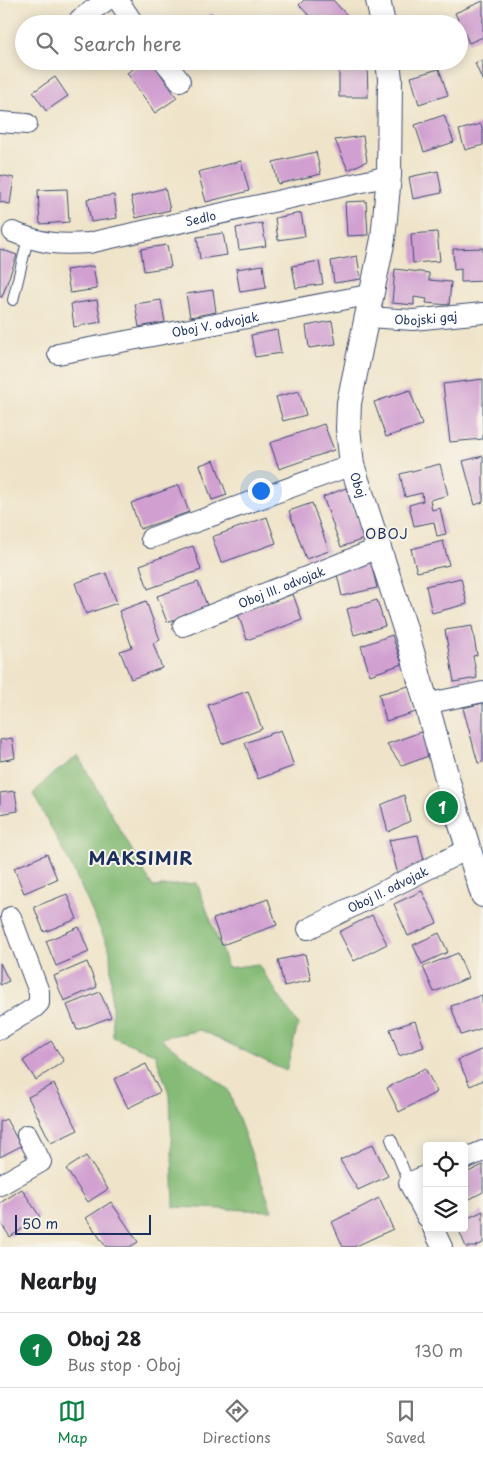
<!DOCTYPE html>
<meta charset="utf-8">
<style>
body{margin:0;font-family:"Playpen Sans",sans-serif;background:#f6f6f6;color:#202124}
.controls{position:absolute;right:15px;bottom:15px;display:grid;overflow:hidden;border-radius:5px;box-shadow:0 2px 12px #0003}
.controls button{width:45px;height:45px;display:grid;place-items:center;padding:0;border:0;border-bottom:1px solid #e0e0e0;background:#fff;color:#202124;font:25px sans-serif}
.scale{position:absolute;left:15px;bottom:12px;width:136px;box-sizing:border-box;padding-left:5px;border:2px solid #1b2f5e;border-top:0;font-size:14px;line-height:18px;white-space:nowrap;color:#1b2f5e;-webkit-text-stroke:4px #f7f3e8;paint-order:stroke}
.you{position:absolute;left:260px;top:490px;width:18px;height:18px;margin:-12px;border:4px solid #fff;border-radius:50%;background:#1a73e8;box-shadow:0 0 0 8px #1a73e833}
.badge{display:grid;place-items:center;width:32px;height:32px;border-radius:50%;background:#0b8043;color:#fff;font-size:16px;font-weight:700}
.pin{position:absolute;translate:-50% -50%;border:2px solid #fff;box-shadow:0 1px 5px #0006}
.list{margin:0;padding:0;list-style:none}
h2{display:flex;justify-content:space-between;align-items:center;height:65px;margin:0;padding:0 20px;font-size:21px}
h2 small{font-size:16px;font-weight:400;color:#757577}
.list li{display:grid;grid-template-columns:32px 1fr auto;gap:15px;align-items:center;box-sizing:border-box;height:75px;padding:0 20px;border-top:1px solid #e0e0e0}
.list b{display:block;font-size:19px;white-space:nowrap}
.list p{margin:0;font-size:16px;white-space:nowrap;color:#757577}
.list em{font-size:16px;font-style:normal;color:#757577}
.icon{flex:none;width:28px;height:28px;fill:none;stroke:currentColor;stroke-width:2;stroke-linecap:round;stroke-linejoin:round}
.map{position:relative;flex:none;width:483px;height:1247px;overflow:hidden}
.search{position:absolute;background:#fff;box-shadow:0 2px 12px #0003;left:15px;right:15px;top:15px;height:55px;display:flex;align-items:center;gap:12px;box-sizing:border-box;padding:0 18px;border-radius:28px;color:#757577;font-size:19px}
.sheet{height:140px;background:#fff}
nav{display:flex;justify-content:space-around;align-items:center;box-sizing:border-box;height:70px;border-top:1px solid #e0e0e0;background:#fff;font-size:14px;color:#757577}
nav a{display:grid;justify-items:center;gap:2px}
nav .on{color:#0b8043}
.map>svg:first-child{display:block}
.forest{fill:#85bb76;stroke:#50756a}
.building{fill:#d1a0d1}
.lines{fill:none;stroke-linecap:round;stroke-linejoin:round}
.service-casing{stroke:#3b4a6e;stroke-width:12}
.minor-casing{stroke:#3b4a6e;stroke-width:22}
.tertiary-casing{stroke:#3b4a6e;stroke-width:26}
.service{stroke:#fff;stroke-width:10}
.minor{stroke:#fff;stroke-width:20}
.tertiary{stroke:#fff;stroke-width:24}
.labels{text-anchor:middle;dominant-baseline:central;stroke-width:4;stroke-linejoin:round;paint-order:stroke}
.street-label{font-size:12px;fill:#1b2f5e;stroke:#f7f3e8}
.neighbourhood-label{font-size:14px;letter-spacing:1px;fill:#1b2f5e;stroke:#f7f3e8}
.district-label{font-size:18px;font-weight:bold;letter-spacing:1px;fill:#1b2f5e;stroke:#f7f3e8}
</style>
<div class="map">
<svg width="483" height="1247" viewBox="0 0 483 1247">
<rect width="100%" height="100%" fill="#f7f3e8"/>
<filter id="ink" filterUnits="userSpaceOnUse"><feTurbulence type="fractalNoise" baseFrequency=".02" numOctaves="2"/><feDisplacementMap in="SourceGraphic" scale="10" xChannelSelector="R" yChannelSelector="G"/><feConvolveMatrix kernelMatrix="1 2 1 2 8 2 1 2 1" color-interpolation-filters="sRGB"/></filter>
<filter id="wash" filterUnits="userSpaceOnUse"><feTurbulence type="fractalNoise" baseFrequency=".0096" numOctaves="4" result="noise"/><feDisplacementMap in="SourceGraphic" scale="20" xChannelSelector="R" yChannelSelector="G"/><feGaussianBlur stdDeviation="1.12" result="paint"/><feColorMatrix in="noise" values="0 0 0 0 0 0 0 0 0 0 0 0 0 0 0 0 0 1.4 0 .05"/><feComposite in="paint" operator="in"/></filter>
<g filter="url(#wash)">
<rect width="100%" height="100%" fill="#efe4c9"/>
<polygon class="forest" points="78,756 153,887 197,883 228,968 258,964 298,1025 286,1071 201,1030 160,1038 228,1089 272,1211 174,1207 170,1096 155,1054 113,1037 110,951 72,867 33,794 48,778"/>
<g id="blocks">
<g class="building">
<polygon points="304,0 333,0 352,21 349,24 317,24 299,5"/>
<polygon points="483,1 483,37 469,43 455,13"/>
<polygon points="211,13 222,24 200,24"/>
<polygon points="483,60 483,82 475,63"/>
<polygon points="145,61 152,61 177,98 155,113 127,73"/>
<polygon points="339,63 367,63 368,97 339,97"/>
<polygon points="439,69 448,95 419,104 411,77"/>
<polygon points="55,77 68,96 46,111 33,92"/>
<polygon points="444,115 454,142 424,152 415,125"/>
<polygon points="481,124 483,131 483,145 465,150 459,130"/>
<polygon points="363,136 367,161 348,170 335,140"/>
<polygon points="316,152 321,174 278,184 273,162"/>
<polygon points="241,161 249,191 206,202 198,172"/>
<polygon points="438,171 442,193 413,199 409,177"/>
<polygon points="0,175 14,178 10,204 0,202"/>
<polygon points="165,188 170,210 136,218 131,197"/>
<polygon points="67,189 69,222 40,224 38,190"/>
<polygon points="114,195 117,218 91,222 87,199"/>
<polygon points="366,201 368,235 347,236 345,202"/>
<polygon points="301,213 305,236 278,240 275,218"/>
<polygon points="262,223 266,246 239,250 236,228"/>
<polygon points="437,232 440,261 413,263 411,234"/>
<polygon points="223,233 227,255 200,259 197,237"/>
<polygon points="167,245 171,267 144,271 141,249"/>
<polygon points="483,248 483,281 461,282 461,269 454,270 453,249"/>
<polygon points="0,249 17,255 2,297 0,297"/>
<polygon points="357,256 361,279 334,283 331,261"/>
<polygon points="319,261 323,284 296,288 292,266"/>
<polygon points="263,265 266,288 240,292 236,269"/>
<polygon points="93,266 97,289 70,293 66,270"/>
<polygon points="395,269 429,273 429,280 451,282 449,305 426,303 427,299 414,297 414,305 392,303"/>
<polygon points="213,290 216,312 190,317 186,294"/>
<polygon points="97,300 101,322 74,327 71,304"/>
<polygon points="161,300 165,322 139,327 135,304"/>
<polygon points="332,321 336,344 309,348 306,326"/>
<polygon points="277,330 281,353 255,357 251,335"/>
<polygon points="483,379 483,439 450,442 443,384"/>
<polygon points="410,390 422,425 386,437 374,402"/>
<polygon points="299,391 306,415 283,421 276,397"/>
<polygon points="324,424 334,450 279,469 270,443"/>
<polygon points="483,456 483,502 475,505 463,461"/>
<polygon points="214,460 227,495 212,500 200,465"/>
<polygon points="440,464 448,495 430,500 432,510 440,508 446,534 437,536 434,522 414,526 409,505 423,501 422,493 405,497 400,474"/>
<polygon points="179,485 189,512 140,529 131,503"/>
<polygon points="346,488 364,539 341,547 323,497"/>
<polygon points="312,503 329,551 306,559 289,511"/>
<polygon points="267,517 276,543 221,563 212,537"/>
<polygon points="443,541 449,565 417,572 411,549"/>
<polygon points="193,546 201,570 148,589 140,565"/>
<polygon points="371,562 377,588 342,596 336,570"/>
<polygon points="106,573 117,603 86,614 75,583"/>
<polygon points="461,578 467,604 432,613 426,586"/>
<polygon points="198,582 208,608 167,622 157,596"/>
<polygon points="293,594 302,620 247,640 238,614"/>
<polygon points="377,600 385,626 354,635 347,609"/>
<polygon points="146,601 160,640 153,643 162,668 131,679 120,651 132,647 119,611"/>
<polygon points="472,626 477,655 473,656 477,678 454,682 445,630"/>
<polygon points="392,635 402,664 370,675 361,646"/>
<polygon points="409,686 416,712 386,721 379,694"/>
<polygon points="248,691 262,729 222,744 208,705"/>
<polygon points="483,703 483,762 478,763 463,708"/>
<polygon points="281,730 294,766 258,779 245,743"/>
<polygon points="421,732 431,755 402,766 387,744"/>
<polygon points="12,738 15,758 0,761 0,740"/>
<polygon points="15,791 18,811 0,814 0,793"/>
<polygon points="404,795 410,821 388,832 381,805"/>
<polygon points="418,835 424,861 398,875 389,840"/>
<polygon points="47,854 57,879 24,893 14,868"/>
<polygon points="422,891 437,923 408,936 394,904"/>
<polygon points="67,894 77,919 44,932 34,907"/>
<polygon points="268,899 277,925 222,945 213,919"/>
<polygon points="372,915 387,944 354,961 339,932"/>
<polygon points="79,927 89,952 56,966 46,941"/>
<polygon points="439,933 448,952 422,964 413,945"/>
<polygon points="458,953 468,978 434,992 423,967"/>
<polygon points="305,954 311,980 284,986 278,960"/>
<polygon points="87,962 97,987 64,1001 54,976"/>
<polygon points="0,963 9,981 0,985"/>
<polygon points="100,992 111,1017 77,1030 67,1005"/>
<polygon points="482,995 483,1028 461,1035 451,1006"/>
<polygon points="415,1021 424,1047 399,1056 390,1029"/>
<polygon points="51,1041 64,1061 36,1080 23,1061"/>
<polygon points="483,1049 483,1080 470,1086 458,1060"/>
<polygon points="146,1064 160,1092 128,1108 114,1079"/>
<polygon points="425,1068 437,1092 399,1112 387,1088"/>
<polygon points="54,1084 78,1130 51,1143 28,1097"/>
<polygon points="6,1119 21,1146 0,1157 0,1122"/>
<polygon points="373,1144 388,1176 358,1190 340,1160"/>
<polygon points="86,1156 108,1189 88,1202 66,1169"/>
<polygon points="483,1165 483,1192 464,1202 464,1174"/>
<polygon points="22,1189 40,1217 10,1237 0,1222 0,1203"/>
<polygon points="379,1198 393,1229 354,1247 343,1247 332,1222"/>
<polygon points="111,1202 138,1242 130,1247 106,1247 86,1218"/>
<polygon points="483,1211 483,1243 474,1247 466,1247 458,1228 464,1228 464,1220"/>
</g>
</g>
</g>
<g filter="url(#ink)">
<use href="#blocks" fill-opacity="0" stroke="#3b4a6e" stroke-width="1"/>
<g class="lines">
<defs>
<g id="service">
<polyline points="13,300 28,238"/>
<polyline points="391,1139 409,1183"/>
</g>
<g id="minor">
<polyline points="118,0 134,24"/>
<polyline points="80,19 107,0"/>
<polyline points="164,61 180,81"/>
<polyline points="0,122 27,124"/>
<path id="s1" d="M13,232C43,244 58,245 89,243L389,176"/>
<path id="s2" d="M368,317L413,320L483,313"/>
<path id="s3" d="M58,354L373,294"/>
<polyline points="151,538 352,465"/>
<path id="s4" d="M183,626L379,548"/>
<polyline points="425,704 483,692"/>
<path id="s5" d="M308,929L468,849"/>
<polyline points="0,1029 34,1008 39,1003 39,992 11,917"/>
<polyline points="464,1159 483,1151"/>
<polyline points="427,1175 409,1183 427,1217"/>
<polyline points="0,1185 41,1162 27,1135"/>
<polyline points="433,1228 442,1247"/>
</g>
<g id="tertiary">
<polyline points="378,0 383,24"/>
<path id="s6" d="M388,61L390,79L389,176L383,239L349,403L348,428L352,465L409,641L452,796L483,895"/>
</g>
</defs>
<use href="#service" class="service-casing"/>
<use href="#minor" class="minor-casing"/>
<use href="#tertiary" class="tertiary-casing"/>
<use href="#service" class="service"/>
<use href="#minor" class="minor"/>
<use href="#tertiary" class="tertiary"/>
</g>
</g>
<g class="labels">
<g class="street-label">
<text stroke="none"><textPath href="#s1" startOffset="192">Sedlo</textPath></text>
<text stroke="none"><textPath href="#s2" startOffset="58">Obojski gaj</textPath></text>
<text stroke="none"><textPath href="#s3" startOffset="160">Oboj V. odvojak</textPath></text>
<text stroke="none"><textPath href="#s6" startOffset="429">Oboj</textPath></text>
<text stroke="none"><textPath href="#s4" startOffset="106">Oboj III. odvojak</textPath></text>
<text stroke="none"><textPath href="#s5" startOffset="89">Oboj II. odvojak</textPath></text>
</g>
<g class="neighbourhood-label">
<text x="387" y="533">OBOJ</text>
</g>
<g class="district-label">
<text x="141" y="857">MAKSIMIR</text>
</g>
</g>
</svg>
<div class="controls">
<button><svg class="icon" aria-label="locate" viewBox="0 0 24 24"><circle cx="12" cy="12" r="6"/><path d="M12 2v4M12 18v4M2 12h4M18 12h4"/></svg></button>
<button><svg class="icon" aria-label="layers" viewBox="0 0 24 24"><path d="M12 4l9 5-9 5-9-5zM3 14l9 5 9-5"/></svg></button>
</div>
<div class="scale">50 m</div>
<div class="you"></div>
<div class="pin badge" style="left:442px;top:807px">1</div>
<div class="search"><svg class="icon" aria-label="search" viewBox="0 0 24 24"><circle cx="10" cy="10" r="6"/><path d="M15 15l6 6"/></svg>Search here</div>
</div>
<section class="sheet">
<h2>Nearby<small></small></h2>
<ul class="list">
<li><span class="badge">1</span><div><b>Oboj 28</b><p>Bus stop · Oboj</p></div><em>130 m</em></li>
</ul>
</section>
<nav>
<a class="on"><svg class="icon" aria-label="map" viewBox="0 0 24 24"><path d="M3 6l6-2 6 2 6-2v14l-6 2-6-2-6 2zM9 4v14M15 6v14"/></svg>Map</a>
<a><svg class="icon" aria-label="directions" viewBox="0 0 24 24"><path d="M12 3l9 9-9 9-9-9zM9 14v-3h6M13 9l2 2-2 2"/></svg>Directions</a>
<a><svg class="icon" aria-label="saved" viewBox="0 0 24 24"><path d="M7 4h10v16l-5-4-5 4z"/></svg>Saved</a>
</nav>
